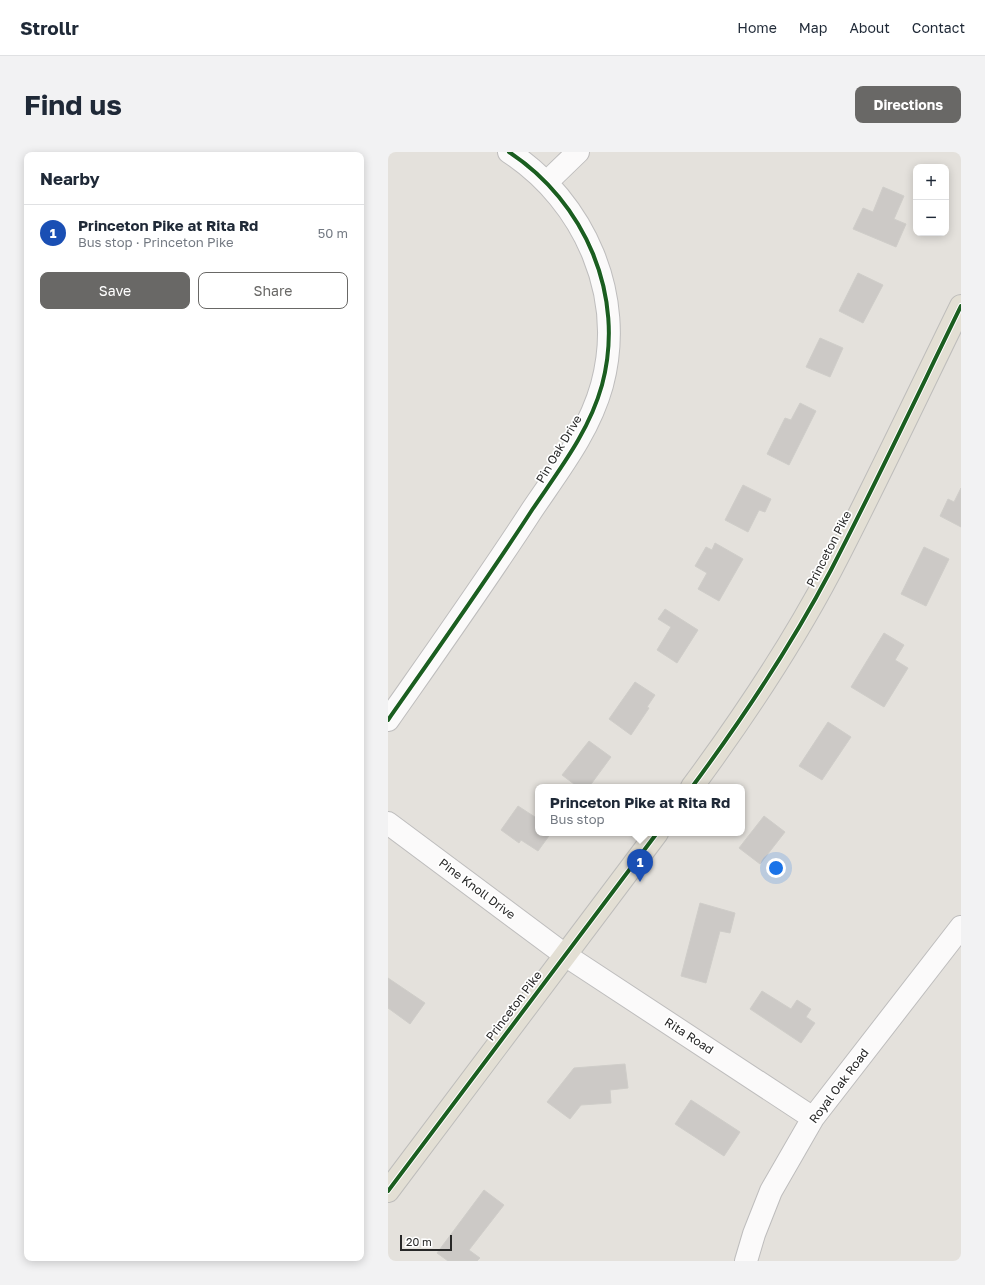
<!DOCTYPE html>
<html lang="en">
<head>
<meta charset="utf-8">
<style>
  body { margin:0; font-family:"Golos Text",sans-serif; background:#f2f2f3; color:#1f2937 }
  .controls { position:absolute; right:12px; top:12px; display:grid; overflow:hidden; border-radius:8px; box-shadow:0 2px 10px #0003 }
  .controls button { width:36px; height:36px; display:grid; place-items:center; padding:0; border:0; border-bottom:1px solid #e0e1e3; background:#fff; color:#1f2937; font:20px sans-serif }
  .scale { position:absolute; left:12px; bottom:10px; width:52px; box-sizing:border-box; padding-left:4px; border:2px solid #272727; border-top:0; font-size:11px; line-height:14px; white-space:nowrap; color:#272727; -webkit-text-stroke:3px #fff; paint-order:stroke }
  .you { position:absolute; left:388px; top:716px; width:14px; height:14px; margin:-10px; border:3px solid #fff; border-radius:50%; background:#1a73e8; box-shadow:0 0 0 6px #1a73e833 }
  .badge { display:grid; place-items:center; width:26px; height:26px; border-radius:50%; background:#696866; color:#fff; font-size:13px; font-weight:700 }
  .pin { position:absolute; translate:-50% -33px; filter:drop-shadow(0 1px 2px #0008) }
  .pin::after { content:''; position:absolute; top:21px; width:14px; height:12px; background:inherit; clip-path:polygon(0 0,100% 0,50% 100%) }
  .popup { position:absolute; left:147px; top:632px; width:210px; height:52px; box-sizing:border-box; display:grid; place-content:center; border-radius:8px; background:#fff; filter:drop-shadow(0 1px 3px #0005); font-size:13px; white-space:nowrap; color:#747a83 }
  .popup b { font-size:15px; color:#1f2937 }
  .popup::after { content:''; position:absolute; left:50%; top:100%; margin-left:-8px; border:8px solid transparent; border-top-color:#fff }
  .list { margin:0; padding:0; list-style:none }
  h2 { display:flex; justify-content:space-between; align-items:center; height:52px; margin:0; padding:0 16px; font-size:17px }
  h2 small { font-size:13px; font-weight:400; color:#747a83 }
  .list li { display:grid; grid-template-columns:26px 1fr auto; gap:12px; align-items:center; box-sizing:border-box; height:56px; padding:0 16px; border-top:1px solid #e0e1e3 }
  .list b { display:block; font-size:15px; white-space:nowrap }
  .list p { margin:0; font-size:13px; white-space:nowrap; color:#747a83 }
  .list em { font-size:13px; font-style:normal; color:#747a83 }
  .actions { display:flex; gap:8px; padding:12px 16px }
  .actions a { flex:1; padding:9px 0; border:1px solid #696866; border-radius:8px; text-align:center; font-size:14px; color:#696866 }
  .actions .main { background:#696866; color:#fff }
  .map { position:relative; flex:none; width:573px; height:1109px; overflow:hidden; border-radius:8px }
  header { display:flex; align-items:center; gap:24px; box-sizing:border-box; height:56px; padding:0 20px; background:#fff; border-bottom:1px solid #e0e1e3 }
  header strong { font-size:19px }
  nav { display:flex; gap:22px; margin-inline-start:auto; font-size:14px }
  .intro { display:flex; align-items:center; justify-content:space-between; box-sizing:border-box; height:96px; padding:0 24px }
  h1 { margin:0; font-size:28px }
  .button { padding:10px 18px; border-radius:8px; background:#696866; color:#fff; font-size:14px; font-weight:700 }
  main { display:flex; gap:24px; padding:0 24px }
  aside { flex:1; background:#fff; border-radius:8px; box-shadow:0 2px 10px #0003 }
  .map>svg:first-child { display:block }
  .building { fill:#ccc9c6; stroke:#cfcdc9 }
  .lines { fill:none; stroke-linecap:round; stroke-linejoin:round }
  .minor-casing { stroke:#bebdbd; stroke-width:24 }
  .major-casing { stroke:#bebdbb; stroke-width:24 }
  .minor { stroke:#fbfafa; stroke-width:22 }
  .major { stroke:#e3dfd4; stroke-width:22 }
  .cycleway-casing { stroke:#fff; stroke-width:6 }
  .cycleway { stroke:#1b5e20; stroke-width:4 }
  .labels { text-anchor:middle; stroke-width:3.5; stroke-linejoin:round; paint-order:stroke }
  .street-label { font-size:12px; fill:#272727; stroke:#fff }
</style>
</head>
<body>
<header>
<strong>Strollr</strong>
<nav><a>Home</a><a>Map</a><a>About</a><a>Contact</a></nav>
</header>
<div class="intro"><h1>Find us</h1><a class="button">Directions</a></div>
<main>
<aside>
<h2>Nearby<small></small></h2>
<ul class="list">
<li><span class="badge" style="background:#1a4fb4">1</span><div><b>Princeton Pike at Rita Rd</b><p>Bus stop · Princeton Pike</p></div><em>50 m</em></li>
</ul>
<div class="actions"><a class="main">Save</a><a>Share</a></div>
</aside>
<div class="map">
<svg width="573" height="1109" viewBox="0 0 573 1109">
  <rect width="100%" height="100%" fill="#e4e1dc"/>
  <path class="building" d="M495,35L516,44L506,67L518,72L508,95L465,77L475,56L485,60Z
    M470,121L495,133L475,171L451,159Z
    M432,186L455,196L442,225L418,215Z
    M412,251L428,259L401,313L379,302L397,266L403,268Z
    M355,333L383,347L377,360L371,358L360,380L337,368Z
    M573,336V375L552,364L560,347L566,350Z
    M327,391L355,407L331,449L310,437L319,421L307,414L318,395L324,398Z
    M536,395L561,407L538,454L513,442Z
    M277,457L310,478L289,511L269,498L283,475L270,467Z
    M496,481L516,493L507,508L520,516L496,555L463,535Z
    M247,530L267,543L259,555L261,556L243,583L221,567Z
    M440,570L463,585L434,628L411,614Z
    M201,589L223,605L201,635H190L174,623Z
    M130,654L150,667V681H163L150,699L133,688L131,691L113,678Z
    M376,664L397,680L372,712L351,696Z
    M312,751L347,761L342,781L332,779L318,831L293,824Z
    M0,826L37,851L22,872L0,856Z
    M374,839L403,857L409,848L423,857L418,865L427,871L413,891L362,857Z
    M237,912L240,936L222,938L223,951L193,953L182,967L159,950L186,916Z
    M303,948L352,980L336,1004L287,972Z
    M96,1038L116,1053L81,1098L92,1106L89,1109H60L49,1101Z"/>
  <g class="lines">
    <g class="minor-casing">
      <path id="minor" d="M159,30L190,0
        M0,568C49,498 98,429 144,358C171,318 201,280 214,233C238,144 197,50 121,0
        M0,671L177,803L425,966
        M358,1109L366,1082L383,1039L425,966L573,775"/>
    </g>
    <g class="major-casing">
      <path id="major" d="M304,635C355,566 403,494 443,418C488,331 530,242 573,154
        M0,1039L269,681"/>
    </g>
    <use href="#minor" class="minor"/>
    <use href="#major" class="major"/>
    <g class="cycleway-casing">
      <path id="cycleway" d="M0,568C49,498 98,429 144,358C171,318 201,280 214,233C238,144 197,50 121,0
        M304,635C355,566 403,494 443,418C488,331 530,242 573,154
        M0,1039L269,681"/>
    </g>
    <use href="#cycleway" class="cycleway"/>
  </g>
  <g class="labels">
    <g class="street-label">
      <text transform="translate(171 297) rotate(-59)" y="4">Pin Oak Drive</text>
      <text transform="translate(441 397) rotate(-63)" y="4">Princeton Pike</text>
      <text transform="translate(89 737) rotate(37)" y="4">Pine Knoll Drive</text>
      <text transform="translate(126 854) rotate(-53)" y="4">Princeton Pike</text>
      <text transform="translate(301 884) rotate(33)" y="4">Rita Road</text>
      <text transform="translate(451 934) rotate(-53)" y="4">Royal Oak Road</text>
    </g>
  </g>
</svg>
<div class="controls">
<button>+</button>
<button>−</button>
</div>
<div class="scale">20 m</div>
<div class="you"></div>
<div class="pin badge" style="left:252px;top:730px;background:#1a4fb4">1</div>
<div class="popup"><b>Princeton Pike at Rita Rd</b>Bus stop</div>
</div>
</main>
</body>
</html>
